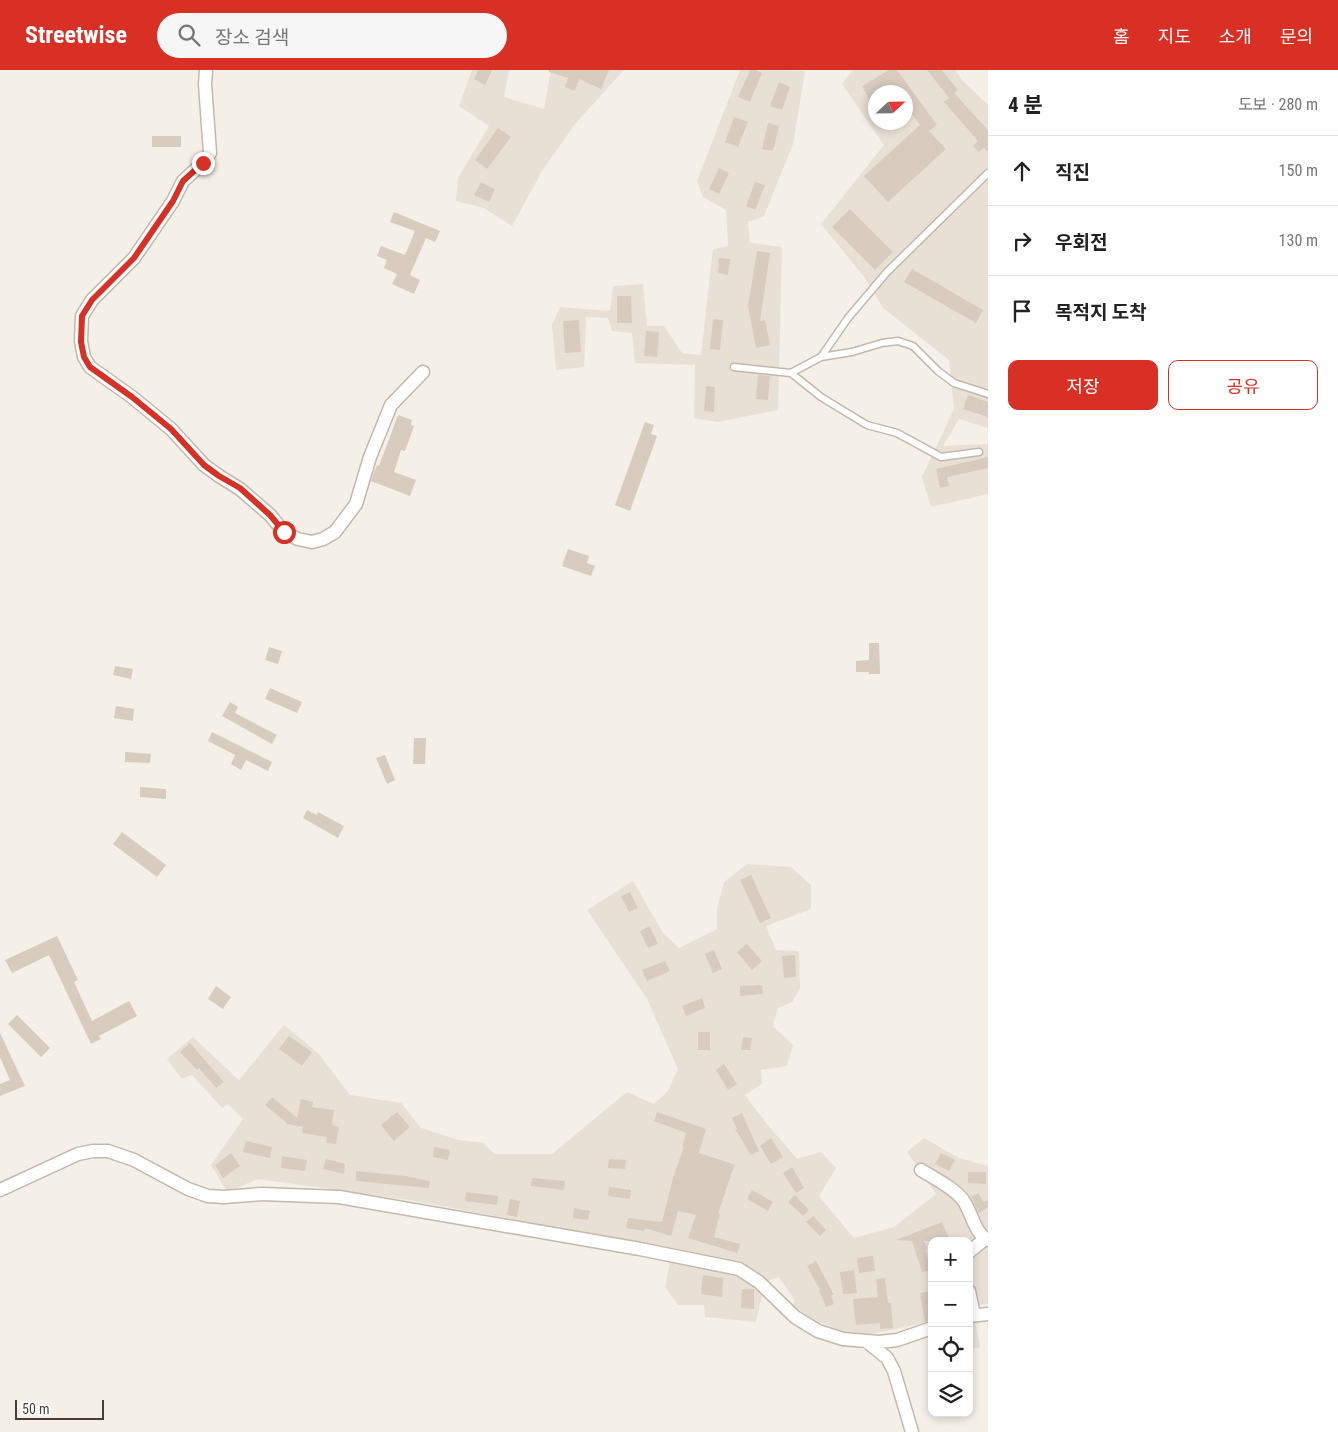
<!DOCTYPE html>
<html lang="ko">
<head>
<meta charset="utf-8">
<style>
  body { margin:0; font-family:"Roboto Condensed","Noto Sans KR",sans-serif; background:#f6f6f6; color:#222 }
  .controls { position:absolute; right:15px; bottom:15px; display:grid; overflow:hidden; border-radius:10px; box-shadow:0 2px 8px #0003 }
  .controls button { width:45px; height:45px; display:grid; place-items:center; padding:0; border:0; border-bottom:1px solid #e0e0e0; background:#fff; color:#222; font:25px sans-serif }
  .compass { position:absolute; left:868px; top:15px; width:45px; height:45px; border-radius:50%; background:#fff; box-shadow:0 2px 8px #0003; rotate:68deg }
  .scale { position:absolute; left:15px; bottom:12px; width:89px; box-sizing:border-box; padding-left:5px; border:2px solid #473f36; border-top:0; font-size:14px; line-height:18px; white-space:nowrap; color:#473f36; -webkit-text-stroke:4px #fff; paint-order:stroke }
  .stop { position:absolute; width:15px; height:15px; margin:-11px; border:4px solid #d93025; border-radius:50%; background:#fff }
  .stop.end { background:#d93025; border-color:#fff; box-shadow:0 1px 5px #0008 }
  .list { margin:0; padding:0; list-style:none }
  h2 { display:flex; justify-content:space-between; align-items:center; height:65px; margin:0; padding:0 20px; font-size:21px }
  h2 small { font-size:16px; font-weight:400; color:#767676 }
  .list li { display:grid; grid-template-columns:32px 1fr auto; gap:15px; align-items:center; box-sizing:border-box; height:70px; padding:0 20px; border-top:1px solid #e0e0e0 }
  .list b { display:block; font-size:19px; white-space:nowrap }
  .list em { font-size:16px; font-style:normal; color:#767676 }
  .actions { display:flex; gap:10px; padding:15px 20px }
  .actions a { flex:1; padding:11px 0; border:1px solid #d93025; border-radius:10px; text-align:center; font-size:18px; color:#d93025 }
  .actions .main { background:#d93025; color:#fff }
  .icon { flex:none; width:28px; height:28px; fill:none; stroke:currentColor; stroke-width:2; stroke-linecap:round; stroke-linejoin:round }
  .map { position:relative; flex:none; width:988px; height:1362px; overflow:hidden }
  header { display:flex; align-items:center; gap:30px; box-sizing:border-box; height:70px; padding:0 25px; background:#d93025; color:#fff }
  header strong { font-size:24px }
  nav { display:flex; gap:28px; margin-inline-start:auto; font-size:18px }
  .search { width:350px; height:45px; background:#f6f6f6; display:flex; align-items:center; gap:12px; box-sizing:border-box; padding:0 18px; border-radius:28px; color:#767676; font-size:19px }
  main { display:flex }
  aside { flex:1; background:#fff }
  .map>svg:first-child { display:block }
  .residential { fill:#e8e0d5; fill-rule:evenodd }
  .building { fill:#d8ccbf }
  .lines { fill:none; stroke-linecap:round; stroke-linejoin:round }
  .service-casing { stroke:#c2b8ac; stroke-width:9 }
  .minor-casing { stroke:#c2b8ac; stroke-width:15 }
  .service { stroke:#fff; stroke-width:6 }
  .minor { stroke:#fff; stroke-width:12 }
  .route { stroke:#d93025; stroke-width:6 }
</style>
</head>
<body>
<header>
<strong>Streetwise</strong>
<div class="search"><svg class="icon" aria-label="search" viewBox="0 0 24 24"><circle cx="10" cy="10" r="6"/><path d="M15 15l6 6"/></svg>장소 검색</div>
<nav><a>홈</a><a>지도</a><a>소개</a><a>문의</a></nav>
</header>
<main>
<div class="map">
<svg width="988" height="1362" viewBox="0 0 988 1362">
  <rect width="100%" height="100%" fill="#f4efe7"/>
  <path class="residential" d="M472,0H509L504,27L544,39L551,0H624L575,54L542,101L512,156L484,138L456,131L458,108L489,56L459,36Z
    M740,0L805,1L793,74L764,146L748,152L750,173L782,177L778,340L718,352L694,348L695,295L635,293L632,263L612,261L608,248L586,247L584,297L556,300L552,255L560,237L610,241L613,216L643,214L647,256H664L682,283L701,285L713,179L728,176L726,140L703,127L697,111Z
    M853,0H955L962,10L988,35V358L959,349L943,376L988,374V424L931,437L922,407L954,339L949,290L883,238L865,208L821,154L884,75L842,14ZM876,22H906V52H876Z
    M747,794L791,797L811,815V839L766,856L776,880L799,881L800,918L792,932L778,938L773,956L793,975L787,996L761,1000L762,1014L745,1025L767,1054L797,1089L821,1082L836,1098L819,1126L854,1168L894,1157L936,1124L907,1082L924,1068L959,1088L988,1096V1234L979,1235L975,1251L980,1277L969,1280V1171H932V1251L872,1264L845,1262L814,1250L792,1235L795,1231L779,1207L765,1212L756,1252L705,1247L704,1235H678L665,1217L673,1179L409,1130L258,1109L227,1122L211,1095L243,1049L228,1034L222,1038L192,1005L182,1009L167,989L193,967L239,1010L284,955L318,983L350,1025L401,1033L421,1058L458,1070L484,1073L494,1084H552L627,1022L654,1034L668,1021L678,999L647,929L587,840L633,811L663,863L679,878L717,859V838L724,812Z"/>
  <path class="building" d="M478,0H492L485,15L474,9Z
    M549,0H609L601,19L579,9L575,21L565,17L568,8L549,2Z
    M750,0H755L762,3L750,32L738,27Z
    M889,0H897L937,55L929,61L946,79L888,132L864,106L920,55L906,36V22H876V43L862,16Z
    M927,0H942L958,20L954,23L988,60V82L984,78L979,82L973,76L978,71L944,32L949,28Z
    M779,12L790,17L782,40L770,36Z
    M734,47L748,52L738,77L725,72Z
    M768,53L779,56L773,81L762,79Z
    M498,58L511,67L487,99L475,90Z
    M152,66H181V77H152Z
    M719,98L729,103L719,124L709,119Z
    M481,112L495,119L489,132L474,125Z
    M755,112L765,115L755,140L746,136Z
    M850,139L893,182L875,200L832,157Z
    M394,142L440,161L435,172L426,168L410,205L420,210L414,224L392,214L397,204L384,198L387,190L377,186L381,176L405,185L415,161L390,152Z
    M757,181L770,183L760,251L765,250L770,275L756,278L748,236Z
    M719,188L730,189L728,205L718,203Z
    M912,199L983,240L976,253L904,212Z
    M617,226H631L632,253H617Z
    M713,249L723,250L720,280L710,279Z
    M579,250L581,282L565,283L563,251Z
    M646,261L659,262L657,287L644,286Z
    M758,305L770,306L768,330L756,329Z
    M706,316L715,317L714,342L704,341Z
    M968,325L988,332V347L963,339Z
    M398,345L412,350L411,355L414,356L405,381L401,380L394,402L416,410L410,426L371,411L377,395L379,396Z
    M645,352L654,355L651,364L657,366L630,441L615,435Z
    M988,387V398L947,407L949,416L940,418L936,399Z
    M568,479L589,486L587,493L595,496L591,506L562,496Z
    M869,573H879L880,604H869V602H856V591L869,590Z
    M269,577L282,581L278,594L265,590Z
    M115,596L133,599L131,609L113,605Z
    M270,618L302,632L297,643L265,629Z
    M230,632L238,637L235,643L277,665L272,674L222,646Z
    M116,636L134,639L133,651L114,648Z
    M212,662L272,692L268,701L246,690L241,700L231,694L235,685L208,671Z
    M414,668H426L425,694H413Z
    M125,682L151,684L150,693L125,692Z
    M385,685L395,710L387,714L376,688Z
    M140,717L166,719V729L140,727Z
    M307,740L317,745L318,742L344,756L338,768L303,748Z
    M122,762L166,795L157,807L113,774Z
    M751,805L771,848L760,853L740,810Z
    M630,822L638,838L629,842L621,826Z
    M650,856L658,874L648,878L640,861Z
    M57,866L78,910L74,912L92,951L129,931L137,946L99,966L101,969L91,974L49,885L12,903L5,890Z
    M747,874L762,891L752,900L737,882Z
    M714,880L722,899L713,903L705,884Z
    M795,885L796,907L784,908L782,886Z
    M665,891L670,901L647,911L642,900Z
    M762,915L763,924L740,926V916Z
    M216,916L231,927L223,939L208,929Z
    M702,928L705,938L686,946L682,936Z
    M17,945L50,978L41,987L8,954Z
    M698,962H710V980H698Z
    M0,963L25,1016L0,1026V1014L10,1010L0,987Z
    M289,966L312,982L302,996L279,979Z
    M743,967L752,968L750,980H741Z
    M190,973L224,1012L216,1018L199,998L197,1000L180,982Z
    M724,994L737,1014L728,1020L716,1000Z
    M272,1027L297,1048L301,1029L313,1032L312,1037L334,1040L332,1055L339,1057L336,1074L326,1073L327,1067L302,1063L303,1057L288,1054L265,1035Z
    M397,1042L410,1057L394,1071L381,1055Z
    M657,1042L706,1059L699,1083L736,1095L734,1096L718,1144H720L714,1167L740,1174L737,1183L688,1168L696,1145L678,1141L671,1166L645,1158L644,1161L626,1158L628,1148L662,1152L673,1108L684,1076L682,1078L686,1063L654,1051Z
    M742,1043L759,1081L751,1085L735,1059H737L732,1048Z
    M771,1068L783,1087L771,1094L760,1076Z
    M246,1071L272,1077L270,1088L243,1082Z
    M434,1077L450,1080L448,1090L433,1087Z
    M231,1083L240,1096L223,1108L215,1095Z
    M941,1083L955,1090L949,1101L935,1094Z
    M282,1086L307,1090L305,1101L281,1098Z
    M326,1089L345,1094L344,1104L323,1099Z
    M609,1089L626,1090L625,1099L608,1098Z
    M792,1097L804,1118L796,1123L783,1103Z
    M356,1101L406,1106L430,1111L429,1118L356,1111Z
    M968,1102H986V1114L968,1113Z
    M532,1108L565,1111L564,1120L531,1116Z
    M609,1117L631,1120L630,1129L608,1126Z
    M752,1120L773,1132L768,1141L747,1129Z
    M466,1122L498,1126L497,1135L465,1131Z
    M978,1123L984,1132L988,1130V1137L979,1143L971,1127Z
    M795,1125L809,1140L803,1146L788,1132Z
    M510,1129L520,1131L517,1147L507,1145Z
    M574,1138L590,1141L588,1150L573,1148Z
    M813,1146L826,1160L820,1166L806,1152Z
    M942,1152L949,1168L943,1171H924L927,1179L925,1180L931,1200L922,1202L912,1171L896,1170Z
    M873,1186L875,1201L859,1203L857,1188Z
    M816,1191L834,1225H831L834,1234L826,1237L819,1220H820L807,1196Z
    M854,1200L857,1223L843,1224L840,1202Z
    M703,1205L723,1208L722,1227L701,1224Z
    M885,1208L888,1233H891L893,1258L880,1259V1253L856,1255L853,1229L878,1227L876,1209Z
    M742,1219H754V1239L741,1238Z
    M932,1221V1250L925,1252L920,1223Z"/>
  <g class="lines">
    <g class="service-casing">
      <path id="service" d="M821,287L852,282L882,273L898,271L913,276L938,301L954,313L988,324
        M734,297L791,303L821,287L848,248L887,202L988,103
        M791,303L821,327L867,355L897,363L941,387L979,382"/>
    </g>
    <g class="minor-casing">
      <path id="minor" d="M206,0L205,14L210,83L203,93L183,111L173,131L134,188L92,230L82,246L81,271L84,287L90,297L132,327L171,359L204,395L219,406L240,419L270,445L284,462L298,469L312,472L323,469L335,462L356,434L370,387L391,335L423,302
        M921,1100C935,1109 953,1117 963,1130C972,1142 974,1163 988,1170
        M0,1120L78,1084L93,1081H108L134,1090L188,1119L208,1126L224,1127L262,1124L339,1127L640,1179L739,1199L759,1212L795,1247L818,1261L843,1269L879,1272L897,1270L932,1258
        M969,1182L985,1169
        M969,1221L974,1245
        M969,1246L988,1244
        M866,1271L887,1288L894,1301L912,1362"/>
    </g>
    <use href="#service" class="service"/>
    <use href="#minor" class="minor"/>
  </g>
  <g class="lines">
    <path class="route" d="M203,93L183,111L173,131L134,188L92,230L82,246L81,272L84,287L90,297L132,327L171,359L204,395L219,406L240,418L270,445L284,462"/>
  </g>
</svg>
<div class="controls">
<button>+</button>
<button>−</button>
<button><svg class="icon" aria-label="locate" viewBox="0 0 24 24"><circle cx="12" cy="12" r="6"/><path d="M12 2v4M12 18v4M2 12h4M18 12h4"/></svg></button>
<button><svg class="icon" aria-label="layers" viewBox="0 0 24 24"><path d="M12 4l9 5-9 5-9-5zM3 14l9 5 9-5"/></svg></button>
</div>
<svg class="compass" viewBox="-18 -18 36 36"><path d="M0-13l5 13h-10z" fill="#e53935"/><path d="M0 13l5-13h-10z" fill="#767676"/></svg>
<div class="scale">50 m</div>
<div class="stop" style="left:284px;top:462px"></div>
<div class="stop end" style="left:203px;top:93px"></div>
</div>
<aside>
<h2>4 분<small>도보 · 280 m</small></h2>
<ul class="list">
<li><svg class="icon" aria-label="ahead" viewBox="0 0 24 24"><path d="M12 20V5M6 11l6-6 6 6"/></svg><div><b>직진</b></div><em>150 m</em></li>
<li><svg class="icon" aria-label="right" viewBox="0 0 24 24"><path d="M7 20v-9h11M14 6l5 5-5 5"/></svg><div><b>우회전</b></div><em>130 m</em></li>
<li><svg class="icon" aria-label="arrive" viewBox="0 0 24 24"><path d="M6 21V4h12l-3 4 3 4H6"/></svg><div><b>목적지 도착</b></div></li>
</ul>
<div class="actions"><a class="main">저장</a><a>공유</a></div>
</aside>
</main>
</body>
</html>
